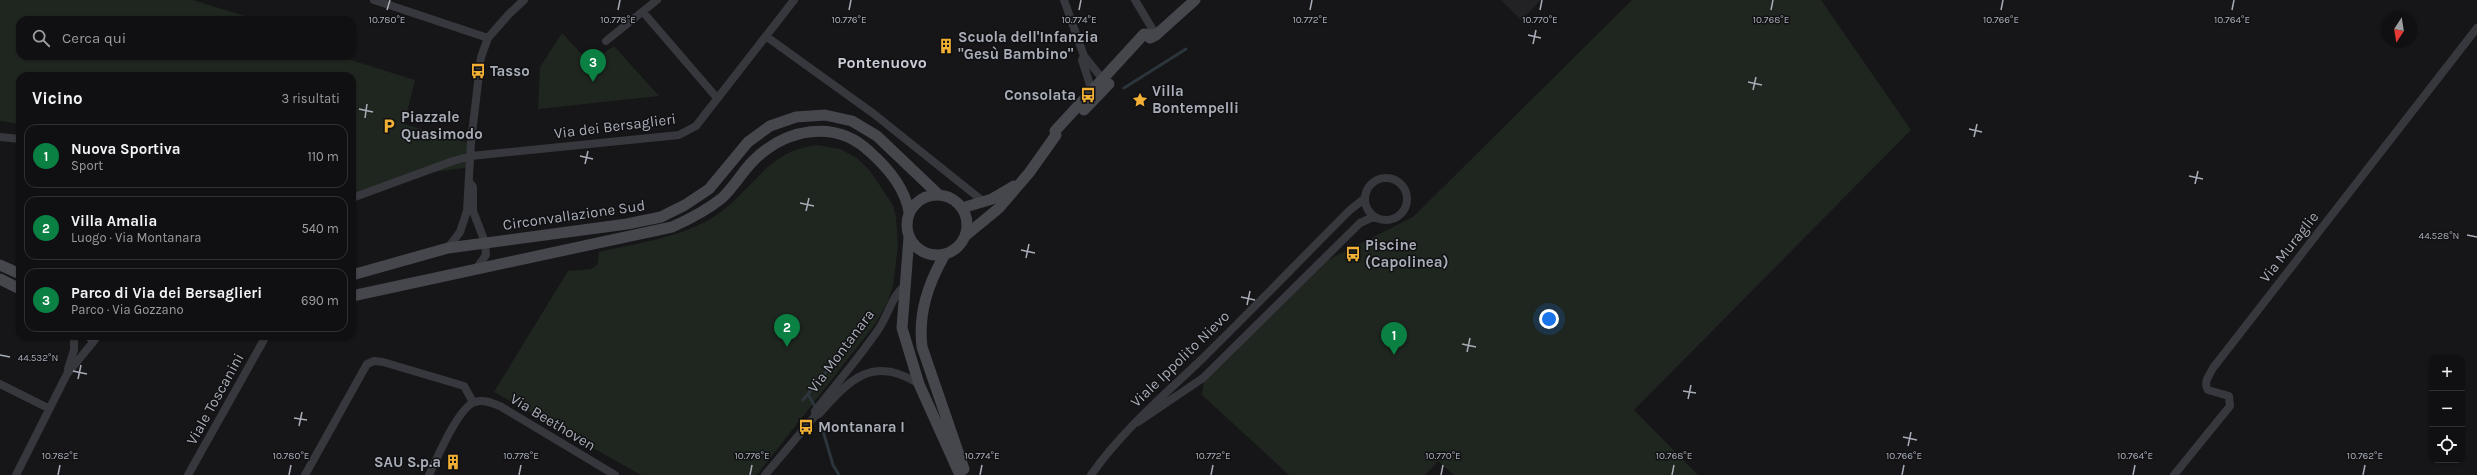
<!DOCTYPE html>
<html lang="it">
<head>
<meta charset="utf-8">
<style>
  body { margin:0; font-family:Karla,sans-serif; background:#1e1e20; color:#f1f3f6 }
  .controls { position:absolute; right:12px; bottom:12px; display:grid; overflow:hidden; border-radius:8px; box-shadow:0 1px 3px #0004 }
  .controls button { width:36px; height:36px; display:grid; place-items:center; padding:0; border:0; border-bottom:1px solid #303032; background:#101012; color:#f1f3f6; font:20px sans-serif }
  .compass { position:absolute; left:2381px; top:12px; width:36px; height:36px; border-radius:50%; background:#101012; box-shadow:0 1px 3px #0004; rotate:192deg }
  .you { position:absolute; left:1549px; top:319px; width:14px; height:14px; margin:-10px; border:3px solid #fff; border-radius:50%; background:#1a73e8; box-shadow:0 0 0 6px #1a73e833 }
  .badge { display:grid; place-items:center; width:26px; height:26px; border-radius:50%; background:#0b8043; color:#fff; font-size:13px; font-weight:700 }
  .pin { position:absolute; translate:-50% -33px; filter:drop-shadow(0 1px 2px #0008) }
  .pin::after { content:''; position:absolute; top:21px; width:14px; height:12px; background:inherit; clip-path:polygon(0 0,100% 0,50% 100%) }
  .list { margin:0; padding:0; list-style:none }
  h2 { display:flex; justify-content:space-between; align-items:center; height:52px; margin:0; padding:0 16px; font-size:17px }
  h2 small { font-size:13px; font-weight:400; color:#9c9d9f }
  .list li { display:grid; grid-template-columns:26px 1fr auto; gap:12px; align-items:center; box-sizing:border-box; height:64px; margin:0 8px 8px; padding:0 8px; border:1px solid #303032; border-radius:12px }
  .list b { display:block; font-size:15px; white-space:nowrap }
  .list p { margin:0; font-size:13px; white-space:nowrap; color:#9c9d9f }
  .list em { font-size:13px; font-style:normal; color:#9c9d9f }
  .icon { flex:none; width:22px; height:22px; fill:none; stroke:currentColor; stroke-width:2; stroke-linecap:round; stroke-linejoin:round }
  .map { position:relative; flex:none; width:2477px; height:475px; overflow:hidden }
  .search { position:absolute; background:#101012; box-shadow:0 1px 3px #0004; left:16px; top:16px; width:340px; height:44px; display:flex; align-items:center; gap:10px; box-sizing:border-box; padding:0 14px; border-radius:12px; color:#9c9d9f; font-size:15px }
  .panel { position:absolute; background:#101012; box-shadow:0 1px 3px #0004; left:16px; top:72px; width:340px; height:268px; border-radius:12px }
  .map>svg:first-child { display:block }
  .built { fill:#222225 }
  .green { fill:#1e261f }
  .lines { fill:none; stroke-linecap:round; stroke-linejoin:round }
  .stream { stroke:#2c353c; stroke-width:3 }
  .street { stroke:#37383d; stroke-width:8 }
  .secondary { stroke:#45474d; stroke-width:11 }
  .ticks { fill:none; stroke:#a8adb8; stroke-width:1.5 }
  .labels { text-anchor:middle; stroke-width:3; stroke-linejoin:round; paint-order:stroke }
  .poi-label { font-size:15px; font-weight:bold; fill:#a8adb8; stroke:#111113; text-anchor:start }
  .street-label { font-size:15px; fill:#a8adb8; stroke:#111113 }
  .neighbourhood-label { font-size:16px; font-weight:bold; fill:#c9ccd4; stroke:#111113 }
  .ticks-label { font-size:10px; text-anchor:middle; fill:#a8adb8; stroke:#111113; stroke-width:3; stroke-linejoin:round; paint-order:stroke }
</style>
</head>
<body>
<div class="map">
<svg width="2477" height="475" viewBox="0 0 2477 475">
  <rect width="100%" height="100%" fill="#161618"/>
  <path class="built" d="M1501,0H1541L1521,20Z"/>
  <path class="green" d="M0,0H193L258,20H20V56H338L415,80L404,124L472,144V167L433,172L352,194V76H20V124L0,121Z
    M1632,0H1821L1911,130L1634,410L1698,475H1454L1438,461L1425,475H1289L1202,395L1205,371L1306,271L1413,217Z
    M562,33L590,63L614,46L659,96L538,109L540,67Z
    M817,145L840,149L857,158L870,171L893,205L896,217L898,246L893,286L888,301L876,323L757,475H641L494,392L568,271L591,269L598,264L599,252C637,243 681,238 715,216C754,190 766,151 817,145Z"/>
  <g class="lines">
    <path class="stream" d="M1124,88L1186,49
      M808,394L814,405
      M803,400L840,355
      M823,431L833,465L839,475"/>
    <path class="street" d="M374,0L488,38
      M1064,0L1084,56L1105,82
      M1135,0L1156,35
      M643,12L717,98
      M767,37L874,114L984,202
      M606,41L657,0
      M1084,56L1082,60L1092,91
      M0,137L20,139
      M1365 199a21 21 0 1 1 42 0a21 21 0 1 1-42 0Z
      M470,183L473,187V211L485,242L486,255L476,269
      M352,198L453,161L471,156L679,135L696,126L794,0
      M448,248L460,232L467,211L471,142L481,57L488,38L509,14L524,0
      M68,369L74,350V336
      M0,384L48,408
      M815,416L819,414C849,380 873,354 919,384
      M1138,422L1203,378L1360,223L1373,217
      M16,475L67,374L98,336
      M188,475L266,336
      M305,475L367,364L374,361L383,362L464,386L473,402
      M429,475C437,459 458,407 475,402C483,399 492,403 500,406L615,475
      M765,475L815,416V411C836,384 859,358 878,330C888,316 892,295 905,286
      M1091,475C1122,431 1163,396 1202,359C1252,310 1300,260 1350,210L1364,199
      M2174,475L2230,406L2229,396L2208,390C2203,382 2209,376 2213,368L2477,28"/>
    <path class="secondary" d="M1150,38L1156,35L1195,0
      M1084,110L1109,84
      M907 225a30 30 0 1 1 60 0a30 30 0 1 1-60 0Z
      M962,208L992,199L1014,186
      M965,236L999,208L1029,173L1056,135L1055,131L1144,34L1156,35
      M909,237L902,328L919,384L960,475
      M945,254C928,284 918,313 922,347L964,469
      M0,265L20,274
      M352,275L448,248L627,224L661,217L685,205L709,189L748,142L770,126L796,117L825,115L852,121L877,136L939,195
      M0,279L20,289
      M352,296L672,227C690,219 706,211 722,198C734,187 742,172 753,161C785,129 835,118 870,152C888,168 905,188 909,212
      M90,336H94"/>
  </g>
  <path class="ticks" d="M387,10L390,0M618,10L620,0M849,10L851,0M1079,10L1081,0M1310,10L1312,0M1540,10L1542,0M1771,10L1773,0M2001,10L2003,0M2232,10L2234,0M1528,35L1541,38M1533,44L1536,30M1748,82L1762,85M1753,90L1756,77M359,109L373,112M365,118L367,104M1969,129L1982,132M1974,137L1977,124M580,156L593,159M585,164L588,151M2189,176L2203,179M2195,184L2198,171M800,203L814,206M806,211L809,198M2467,235L2477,237M1021,250L1035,253M1026,258L1029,244M1241,297L1255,300M1247,305L1250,291M1462,344L1476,347M1467,352L1470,338M0,355L10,357M73,371L87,374M78,379L81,365M1683,391L1696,393M1688,399L1691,385M294,418L307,420M299,426L302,412M1903,437L1917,440M1908,446L1911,432M58,475L60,465M289,475L291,465M519,475L521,465M750,475L752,465M980,475L982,465M1211,475L1213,465M1441,475L1443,465M1672,475L1674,465M1902,475L1904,465M2133,475L2135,465M2363,475L2365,465"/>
  <defs>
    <g id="building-bare" transform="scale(1.2)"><path d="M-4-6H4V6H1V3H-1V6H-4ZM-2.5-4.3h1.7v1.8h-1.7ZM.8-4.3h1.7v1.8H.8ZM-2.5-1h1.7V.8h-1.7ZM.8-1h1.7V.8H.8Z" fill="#f2b134" stroke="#111113" stroke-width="2.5" paint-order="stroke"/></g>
    <g id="bus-bare" transform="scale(1.2)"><path d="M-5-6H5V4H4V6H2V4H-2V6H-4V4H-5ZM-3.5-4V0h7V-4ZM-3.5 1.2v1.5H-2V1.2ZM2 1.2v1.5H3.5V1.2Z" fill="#f2b134" stroke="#111113" stroke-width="2.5" paint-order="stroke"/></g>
    <g id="sight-bare" transform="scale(1.2)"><path d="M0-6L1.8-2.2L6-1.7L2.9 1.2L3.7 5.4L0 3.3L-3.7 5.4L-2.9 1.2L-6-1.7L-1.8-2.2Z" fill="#f2b134" stroke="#111113" stroke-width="2.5" paint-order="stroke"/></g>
    <g id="parking-bare" transform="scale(1.2)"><path d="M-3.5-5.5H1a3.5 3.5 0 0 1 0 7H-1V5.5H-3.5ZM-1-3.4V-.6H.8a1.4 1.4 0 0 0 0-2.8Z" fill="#f2b134" stroke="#111113" stroke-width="2.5" paint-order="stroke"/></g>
  </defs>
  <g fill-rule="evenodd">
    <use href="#building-bare" x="946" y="46"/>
    <use href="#bus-bare" x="478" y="71"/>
    <use href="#bus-bare" x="1088" y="95"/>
    <use href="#sight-bare" x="1140" y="100"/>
    <use href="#parking-bare" x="389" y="126"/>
    <use href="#bus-bare" x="1353" y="254"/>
    <use href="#bus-bare" x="806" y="427"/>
    <use href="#building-bare" x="453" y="462"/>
  </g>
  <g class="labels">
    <g class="poi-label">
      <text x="958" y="42">Scuola dell'Infanzia<tspan x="958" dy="17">"Gesù Bambino"</tspan></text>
      <text x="490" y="76">Tasso</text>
      <text x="1152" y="96">Villa<tspan x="1152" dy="17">Bontempelli</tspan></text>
      <text x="1076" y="100" text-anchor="end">Consolata</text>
      <text x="401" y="122">Piazzale<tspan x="401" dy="17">Quasimodo</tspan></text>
      <text x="1365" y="250">Piscine<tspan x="1365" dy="17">(Capolinea)</tspan></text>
      <text x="818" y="432">Montanara I</text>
      <text x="441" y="467" text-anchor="end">SAU S.p.a</text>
    </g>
    <g class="street-label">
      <text transform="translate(615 126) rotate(-7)" y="5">Via dei Bersaglieri</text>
      <text transform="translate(574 215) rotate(-8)" y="5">Circonvallazione Sud</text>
      <text transform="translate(2289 247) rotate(-52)" y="5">Via Muraglie</text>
      <text transform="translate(841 351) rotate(-53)" y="5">Via Montanara</text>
      <text transform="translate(1180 359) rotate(-44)" y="5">Viale Ippolito Nievo</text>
      <text transform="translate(215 399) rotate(-61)" y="5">Viale Toscanini</text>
      <text transform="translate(553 422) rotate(31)" y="5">Via Beethoven</text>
    </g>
    <g class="neighbourhood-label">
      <text x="882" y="68">Pontenuovo</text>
    </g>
  </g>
  <g class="ticks-label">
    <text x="2232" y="23">10.764°E</text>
    <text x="387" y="23">10.780°E</text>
    <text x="618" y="23">10.778°E</text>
    <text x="849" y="23">10.776°E</text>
    <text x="1079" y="23">10.774°E</text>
    <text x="1310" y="23">10.772°E</text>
    <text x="1540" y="23">10.770°E</text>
    <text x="1771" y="23">10.768°E</text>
    <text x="2001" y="23">10.766°E</text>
    <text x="2439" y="239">44.528°N</text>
    <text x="38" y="361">44.532°N</text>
    <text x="60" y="459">10.782°E</text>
    <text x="291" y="459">10.780°E</text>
    <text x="521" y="459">10.778°E</text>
    <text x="752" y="459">10.776°E</text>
    <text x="982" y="459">10.774°E</text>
    <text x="1213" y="459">10.772°E</text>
    <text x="1443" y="459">10.770°E</text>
    <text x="1674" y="459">10.768°E</text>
    <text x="1904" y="459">10.766°E</text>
    <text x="2135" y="459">10.764°E</text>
    <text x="2365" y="459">10.762°E</text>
  </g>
</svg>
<div class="controls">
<button>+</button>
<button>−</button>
<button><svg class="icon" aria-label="locate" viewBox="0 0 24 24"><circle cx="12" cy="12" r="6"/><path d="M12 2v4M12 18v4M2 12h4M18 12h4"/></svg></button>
</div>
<svg class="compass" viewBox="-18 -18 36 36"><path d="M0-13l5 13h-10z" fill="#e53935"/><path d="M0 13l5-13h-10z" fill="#9c9d9f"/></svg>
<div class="you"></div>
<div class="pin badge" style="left:1394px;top:355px">1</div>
<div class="pin badge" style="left:787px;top:347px">2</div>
<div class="pin badge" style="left:593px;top:82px">3</div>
<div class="search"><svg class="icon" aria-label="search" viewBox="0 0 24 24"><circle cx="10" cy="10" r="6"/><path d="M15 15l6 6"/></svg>Cerca qui</div>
<section class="panel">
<h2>Vicino<small>3 risultati</small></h2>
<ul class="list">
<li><span class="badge">1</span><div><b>Nuova Sportiva</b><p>Sport</p></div><em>110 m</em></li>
<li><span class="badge">2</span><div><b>Villa Amalia</b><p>Luogo · Via Montanara</p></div><em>540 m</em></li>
<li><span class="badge">3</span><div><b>Parco di Via dei Bersaglieri</b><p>Parco · Via Gozzano</p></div><em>690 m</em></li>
</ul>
</section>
</div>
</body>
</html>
